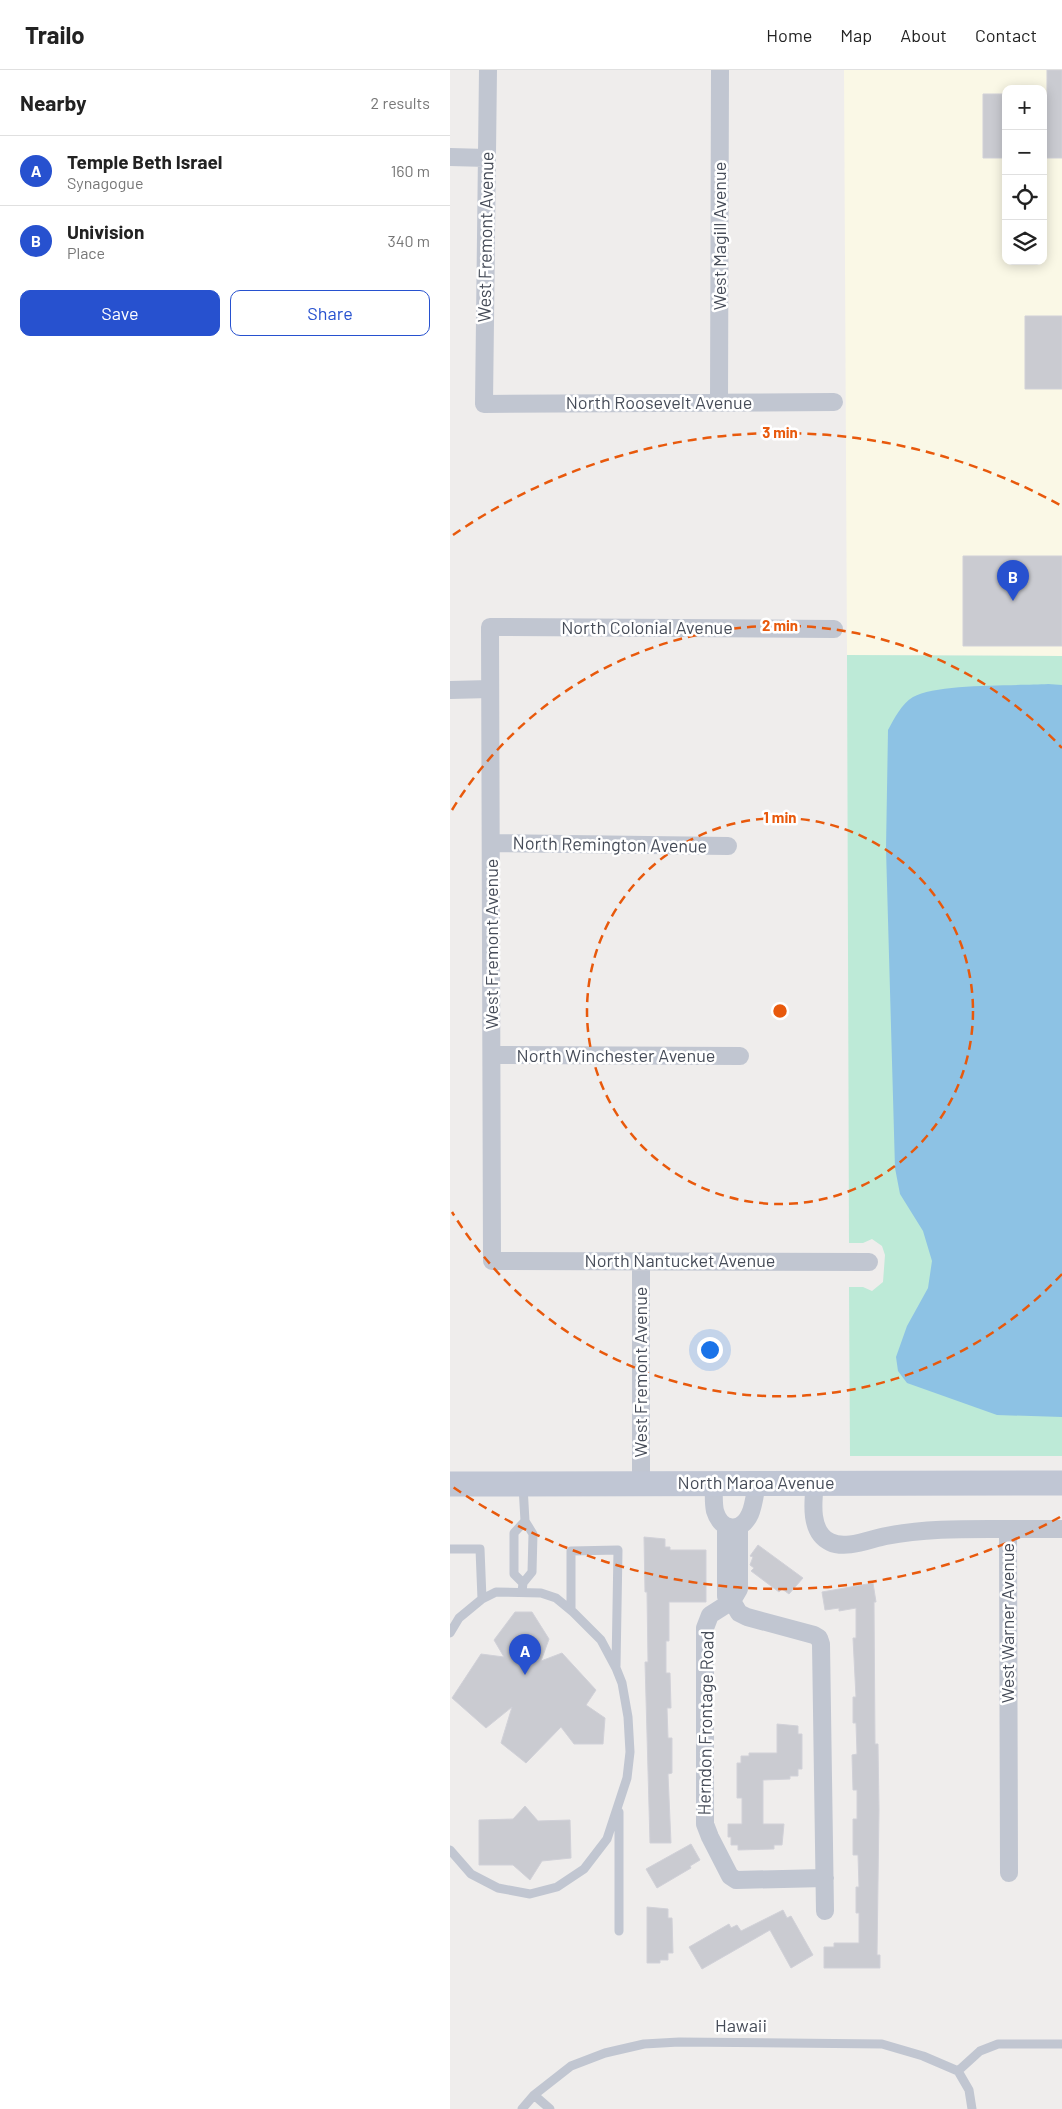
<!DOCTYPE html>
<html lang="en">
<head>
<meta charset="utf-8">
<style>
  body { margin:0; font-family:Barlow,sans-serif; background:#f6f6f6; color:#222 }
  .controls { position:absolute; right:15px; top:15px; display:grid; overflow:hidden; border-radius:10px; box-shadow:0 2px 12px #0003 }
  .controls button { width:45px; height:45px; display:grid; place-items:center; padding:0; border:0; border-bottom:1px solid #e0e0e0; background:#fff; color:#222; font:25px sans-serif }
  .you { position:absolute; left:259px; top:1279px; width:18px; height:18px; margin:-12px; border:4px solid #fff; border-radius:50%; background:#1a73e8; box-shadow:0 0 0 8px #1a73e833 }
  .badge { display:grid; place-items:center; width:32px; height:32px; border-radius:50%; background:#2751cf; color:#fff; font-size:16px; font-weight:700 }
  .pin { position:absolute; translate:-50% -41px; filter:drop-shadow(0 1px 2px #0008) }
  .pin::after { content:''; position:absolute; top:26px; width:18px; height:15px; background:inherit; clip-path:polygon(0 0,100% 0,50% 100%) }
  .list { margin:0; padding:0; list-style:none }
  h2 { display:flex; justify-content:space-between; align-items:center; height:65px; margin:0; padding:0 20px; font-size:21px }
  h2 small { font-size:16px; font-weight:400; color:#767676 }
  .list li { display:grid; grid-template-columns:32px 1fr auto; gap:15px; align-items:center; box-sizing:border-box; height:70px; padding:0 20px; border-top:1px solid #e0e0e0 }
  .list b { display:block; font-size:19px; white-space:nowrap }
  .list p { margin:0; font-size:16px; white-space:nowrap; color:#767676 }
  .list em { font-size:16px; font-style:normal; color:#767676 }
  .actions { display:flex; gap:10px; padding:15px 20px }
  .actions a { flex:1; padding:11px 0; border:1px solid #2751cf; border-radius:10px; text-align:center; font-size:18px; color:#2751cf }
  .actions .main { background:#2751cf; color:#fff }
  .icon { flex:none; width:28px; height:28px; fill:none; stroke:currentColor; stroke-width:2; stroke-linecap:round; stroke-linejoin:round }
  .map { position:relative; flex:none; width:612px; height:2039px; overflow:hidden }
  header { display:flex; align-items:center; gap:30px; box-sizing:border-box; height:70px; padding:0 25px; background:#fff; border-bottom:1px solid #e0e0e0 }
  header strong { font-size:24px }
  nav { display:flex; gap:28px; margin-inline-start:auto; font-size:18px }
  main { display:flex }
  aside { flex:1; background:#fff }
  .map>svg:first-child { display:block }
  .commercial { fill:#faf8e6; fill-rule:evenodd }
  .green { fill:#bdead7 }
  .water { fill:#8dc2e4 }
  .building { fill:#cacbd1; stroke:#d1d1d8 }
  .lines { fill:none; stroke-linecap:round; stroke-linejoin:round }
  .service { stroke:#c1c6d1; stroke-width:9 }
  .minor { stroke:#c1c6d1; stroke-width:18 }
  .secondary { stroke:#c0c6d4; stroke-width:25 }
  .ring { fill:none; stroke:#e8590c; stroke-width:2.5; stroke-dasharray:9 6 }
  .labels { text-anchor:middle; stroke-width:5; stroke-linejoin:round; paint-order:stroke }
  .street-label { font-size:18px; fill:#464c58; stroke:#fff }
  .centre { fill:#e8590c; stroke:#fff; stroke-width:2.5 }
  .ring-label { font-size:15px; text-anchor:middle; font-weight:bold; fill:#e8590c; stroke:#fff; stroke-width:5; stroke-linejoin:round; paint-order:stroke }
</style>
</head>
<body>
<header>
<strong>Trailo</strong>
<nav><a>Home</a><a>Map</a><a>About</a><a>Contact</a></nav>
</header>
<main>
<aside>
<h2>Nearby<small>2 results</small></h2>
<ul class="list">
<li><span class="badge">A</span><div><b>Temple Beth Israel</b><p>Synagogue</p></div><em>160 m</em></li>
<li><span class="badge">B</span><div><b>Univision</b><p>Place</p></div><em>340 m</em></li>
</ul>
<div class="actions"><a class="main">Save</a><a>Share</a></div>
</aside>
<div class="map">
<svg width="612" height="2039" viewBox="0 0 612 2039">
  <rect width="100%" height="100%" fill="#efedec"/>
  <path class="commercial" d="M394,0H612V586L397,585ZM556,19H593V191H556Z"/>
  <path class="green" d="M397,585L612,586V1386H400L399,1217H413L422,1221L433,1212L435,1185L432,1176L422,1169L413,1173H399Z"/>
  <path class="water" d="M598,614L612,615V1347L547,1345L457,1313L448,1301L446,1287L457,1256L478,1218L482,1191L473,1161L450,1124L445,1098L436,779L438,660C444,649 452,633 463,627C488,613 567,616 598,614Z"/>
  <path class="building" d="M597,0H612V88H593V24H597Z
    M533,24H556V88H533Z
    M575,246H612V319H575Z
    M513,486H612V576H513Z
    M194,1467L215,1469V1477H220V1480H256V1532H219V1571H216V1603H220L221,1638H217L218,1668H222V1703L218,1704L221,1773H200L195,1592H198L197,1522H195Z
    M308,1475L353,1508L339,1524L332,1519L329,1522L301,1501L304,1498L300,1495L303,1487L300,1486Z
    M423,1513L426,1532H424L425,1674H428L429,1739L427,1885H430V1898H374V1877H384V1873H409V1843H406V1817H409L408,1785H403V1749H407V1720H403L402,1685L407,1684L406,1653H403V1627H406L403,1568H406V1538L389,1541V1538L375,1540L372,1522Z
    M65,1542H82L99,1569L91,1591L112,1583L146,1620L136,1635L155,1648L153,1674H124L111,1657L76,1693L51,1673L62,1637L36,1658L2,1628L31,1584L54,1587L44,1570Z
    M327,1654L348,1656V1664H352V1699H348V1706H340V1709L313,1710V1754H334L332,1775H324V1779L288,1780V1775H281V1767H278V1754H292V1728H287V1693H291V1686H299V1683H327Z
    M75,1736L88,1751L120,1750L121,1788L92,1791L80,1810L63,1795H29V1750L63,1749Z
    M241,1774L250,1790L240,1796L241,1798L207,1818L196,1799Z
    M197,1837L218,1839V1848H222L223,1883H218V1890H210V1893H197Z
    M333,1840L337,1848L341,1846L363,1885L341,1898L320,1860L252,1899L239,1877L279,1854L281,1858L287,1855L291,1861Z"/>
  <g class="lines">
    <path class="service" d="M0,1479H30L32,1529
      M73,1513L64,1504V1463L75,1451
      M72,1522L73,1513L82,1502L83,1464L75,1451L73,1416
      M121,1540V1481L168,1480L166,1596
      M0,1563L9,1548L32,1529L46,1522L91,1523L106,1528L123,1542L151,1570L166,1598L172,1613L178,1647L180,1682L177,1708L157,1769L134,1799L107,1817L80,1824L48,1818L21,1804L0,1780
      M169,1861V1742
      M508,2001L530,1981L548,1974H612
      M508,2001L519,2020L522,2039
      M84,2025L100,2039
      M72,2039L84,2025L121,1996L155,1983L194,1974L229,1972L432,1974L473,1986L508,2001"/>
    <path class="minor" d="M38,0L34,334L384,332
      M0,87L37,88
      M269,332L270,0
      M384,559L40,557L42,1191L419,1192
      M0,620L40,619
      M41,773L278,776
      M42,985L290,986
      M191,1191V1414
      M264,1413C264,1423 263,1432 265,1441C271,1461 291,1464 300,1444C304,1435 305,1423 307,1413
      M365,1413C363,1431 359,1462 380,1472C396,1480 420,1469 436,1466C476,1458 518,1459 558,1459L559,1803
      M276,1457V1526L282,1531L289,1519V1458
      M558,1459H612
      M375,1808L286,1810L280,1806L260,1767L255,1754V1558L260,1545L282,1531L289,1543L297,1547L364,1565L369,1568L371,1574L375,1841"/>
    <path class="secondary" d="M0,1414L612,1413"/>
  </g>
  <g class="ring">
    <circle cx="330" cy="941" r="193"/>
    <path d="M612 1204A385 385 0 0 1 2 1142M2 740A385 385 0 0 1 612 678"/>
    <path d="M610 1447A578 578 0 0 1 3 1417M3 465A578 578 0 0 1 610 435"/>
  </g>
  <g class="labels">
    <g class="street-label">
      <text transform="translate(270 166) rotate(-90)" y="6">West Magill Avenue</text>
      <text transform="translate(36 167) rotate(-89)" y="6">West Fremont Avenue</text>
      <text x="209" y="339">North Roosevelt Avenue</text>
      <text x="197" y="564">North Colonial Avenue</text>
      <text transform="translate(160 775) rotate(1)" y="6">North Remington Avenue</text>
      <text transform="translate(42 874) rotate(-90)" y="6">West Fremont Avenue</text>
      <text x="166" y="992">North Winchester Avenue</text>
      <text x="230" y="1197">North Nantucket Avenue</text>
      <text transform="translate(191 1302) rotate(-90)" y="6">West Fremont Avenue</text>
      <text x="306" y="1419">North Maroa Avenue</text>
      <text transform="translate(558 1553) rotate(-90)" y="6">West Warner Avenue</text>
      <text transform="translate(256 1653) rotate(-89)" y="6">Herndon Frontage Road</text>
      <text x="291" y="1962">Hawaii</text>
    </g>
  </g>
  <circle cx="330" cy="941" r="8" class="centre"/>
  <g class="ring-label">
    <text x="330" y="368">3 min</text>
    <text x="330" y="561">2 min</text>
    <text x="330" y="753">1 min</text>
  </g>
</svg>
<div class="controls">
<button>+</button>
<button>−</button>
<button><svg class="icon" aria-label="locate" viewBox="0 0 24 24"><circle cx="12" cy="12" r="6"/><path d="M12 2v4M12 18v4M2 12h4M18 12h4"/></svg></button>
<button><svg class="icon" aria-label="layers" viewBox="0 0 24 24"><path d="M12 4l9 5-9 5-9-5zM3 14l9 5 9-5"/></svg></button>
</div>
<div class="you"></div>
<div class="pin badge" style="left:75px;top:1605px">A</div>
<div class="pin badge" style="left:563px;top:531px">B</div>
</div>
</main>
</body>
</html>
